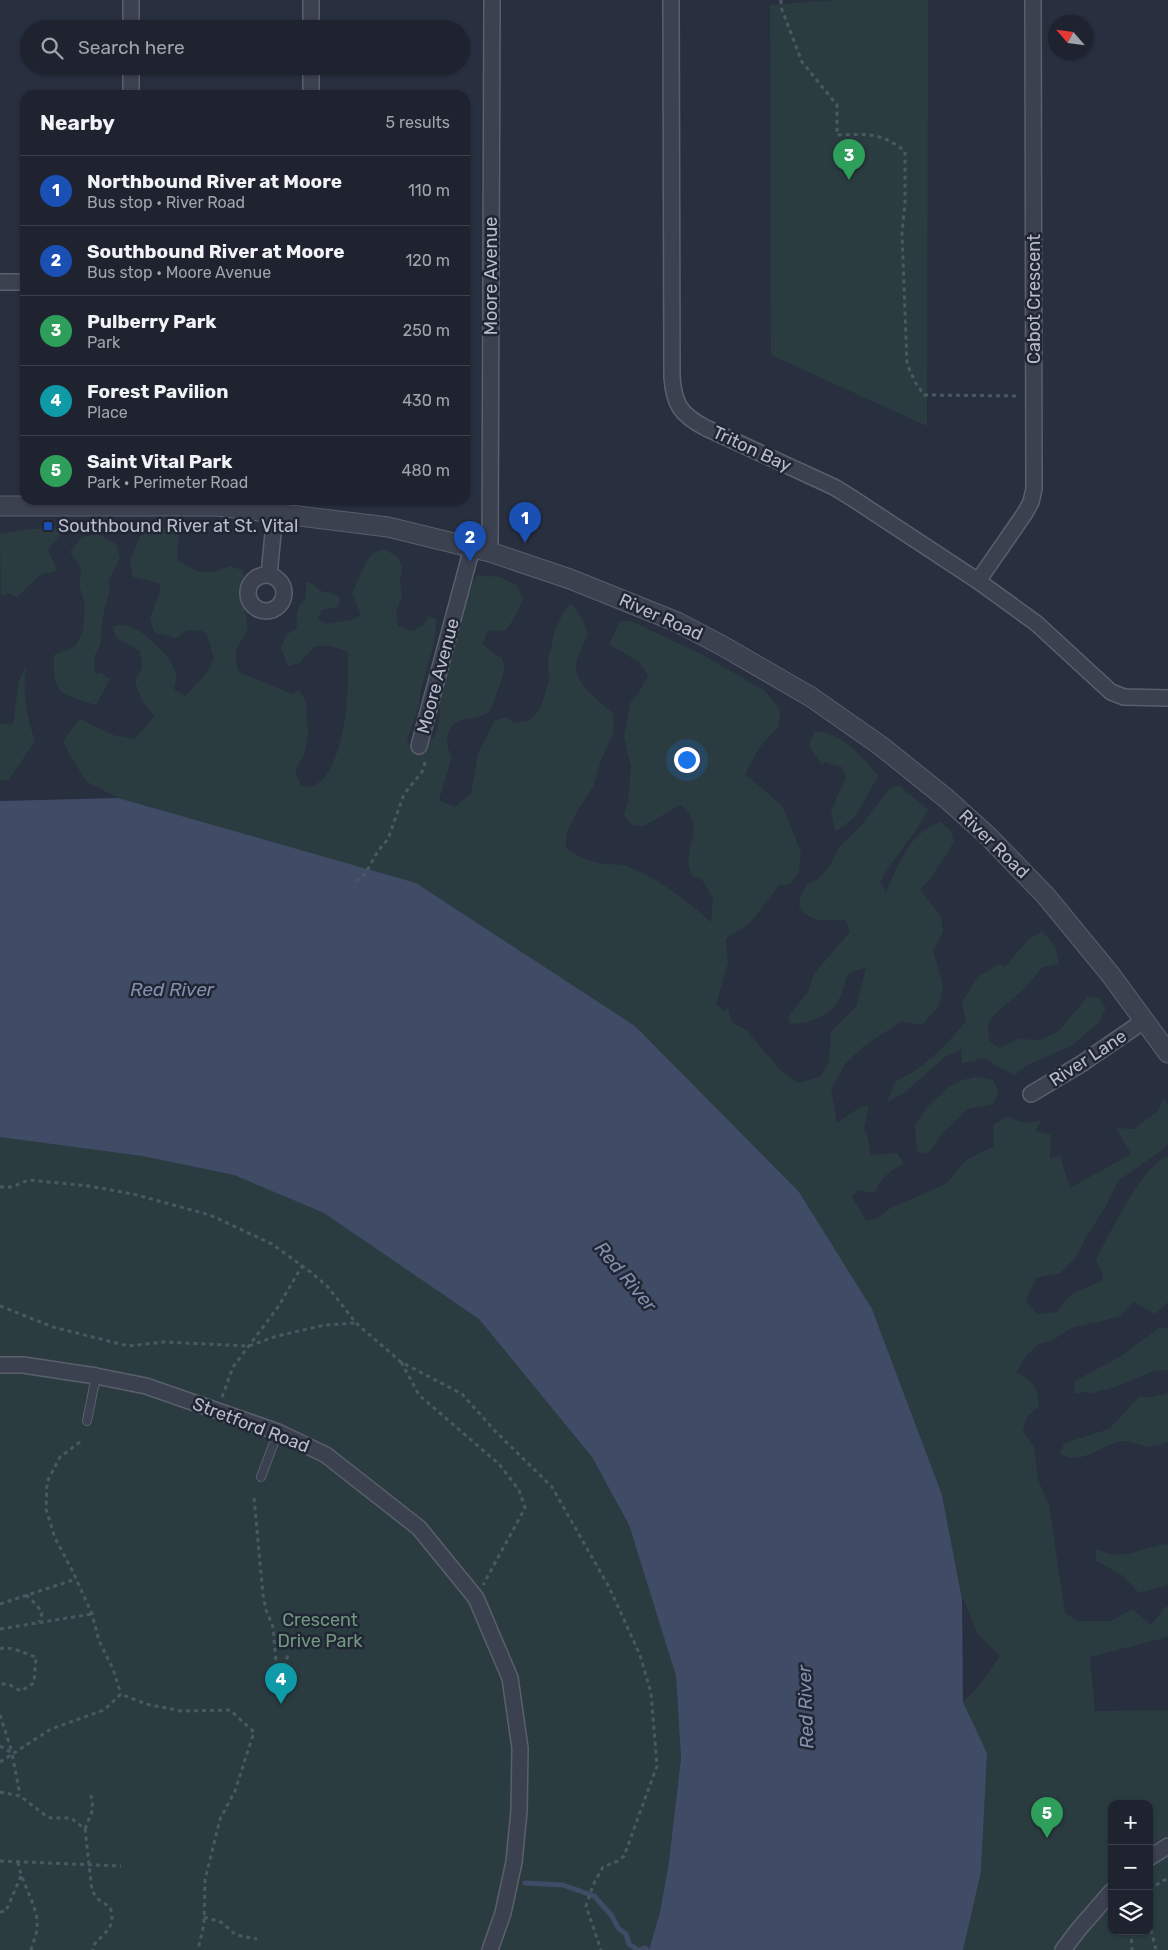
<!DOCTYPE html>
<html lang="en">
<head>
<meta charset="utf-8">
<style>
  body { margin:0; font-family:Rubik,sans-serif; background:#2b2f3b; color:#f1f3f6 }
  .controls { position:absolute; right:15px; bottom:15px; display:grid; overflow:hidden; border-radius:10px; box-shadow:0 1px 4px #0004 }
  .controls button { width:45px; height:45px; display:grid; place-items:center; padding:0; border:0; border-bottom:1px solid #3c404b; background:#1e232f; color:#f1f3f6; font:25px sans-serif }
  .compass { position:absolute; left:1048px; top:15px; width:45px; height:45px; border-radius:50%; background:#1e232f; box-shadow:0 1px 4px #0004; rotate:298deg }
  .you { position:absolute; left:686px; top:759px; width:18px; height:18px; margin:-12px; border:4px solid #fff; border-radius:50%; background:#1a73e8; box-shadow:0 0 0 8px #1a73e833 }
  .badge { display:grid; place-items:center; width:32px; height:32px; border-radius:50%; background:#0b8043; color:#fff; font-size:16px; font-weight:700 }
  .pin { position:absolute; translate:-50% -41px; filter:drop-shadow(0 1px 2px #0008) }
  .pin::after { content:''; position:absolute; top:26px; width:18px; height:15px; background:inherit; clip-path:polygon(0 0,100% 0,50% 100%) }
  .list { margin:0; padding:0; list-style:none }
  h2 { display:flex; justify-content:space-between; align-items:center; height:65px; margin:0; padding:0 20px; font-size:21px }
  h2 small { font-size:16px; font-weight:400; color:#a1a4aa }
  .list li { display:grid; grid-template-columns:32px 1fr auto; gap:15px; align-items:center; box-sizing:border-box; height:70px; padding:0 20px; border-top:1px solid #3c404b }
  .list b { display:block; font-size:19px; white-space:nowrap }
  .list p { margin:0; font-size:16px; white-space:nowrap; color:#a1a4aa }
  .list em { font-size:16px; font-style:normal; color:#a1a4aa }
  .icon { flex:none; width:28px; height:28px; fill:none; stroke:currentColor; stroke-width:2; stroke-linecap:round; stroke-linejoin:round }
  .map { position:relative; flex:none; width:1168px; height:1950px; overflow:hidden }
  .search { position:absolute; background:#1e232f; box-shadow:0 1px 4px #0004; left:20px; top:20px; width:450px; height:55px; display:flex; align-items:center; gap:12px; box-sizing:border-box; padding:0 18px; border-radius:28px; color:#a1a4aa; font-size:19px }
  .panel { position:absolute; background:#1e232f; box-shadow:0 1px 4px #0004; left:20px; top:90px; width:450px; height:415px; border-radius:15px }
  .map>svg:first-child { display:block }
  .green { fill:#2b3c41; fill-rule:evenodd }
  .water { fill:#404b66 }
  .lines { fill:none; stroke-linecap:round; stroke-linejoin:round }
  .stream { stroke:#404b66; stroke-width:5 }
  .service-casing { stroke:#5a5f6c; stroke-width:10 }
  .minor-casing { stroke:#5a5f6c; stroke-width:18 }
  .tertiary-casing { stroke:#5a5f6c; stroke-width:21 }
  .path { stroke:#4a595f; stroke-width:3; stroke-dasharray:4 4; stroke-linecap:butt }
  .service { stroke:#3c414f; stroke-width:8 }
  .minor { stroke:#3c414f; stroke-width:15 }
  .tertiary { stroke:#3c414f; stroke-width:19 }
  .transit-dot { fill:#1a4fb4; stroke:#212634; stroke-width:2 }
  .labels { text-anchor:middle; stroke-width:5; stroke-linejoin:round; paint-order:stroke }
  .street-label { font-size:18px; fill:#b9bdc9; stroke:#212634 }
  .poi-label { font-size:18px; fill:#b9bdc9; stroke:#212634; text-anchor:start }
  .park-label { font-size:18px; fill:#729880; stroke:#212634 }
  .water-label { font-size:19px; font-style:italic; fill:#848fae; stroke:#212634 }
</style>
</head>
<body>
<div class="map">
<svg width="1168" height="1950" viewBox="0 0 1168 1950">
  <rect width="100%" height="100%" fill="#282f3f"/>
  <path class="green" d="M835,0H928L927,426L771,355L770,5Z
    M145,525L165,528L179,534L177,559C199,574 204,577 230,566L242,570L246,588L245,610L248,629C237,646 232,653 239,672L292,694L299,690L306,702L308,736L304,755L295,770L301,786L313,787C318,783 324,779 327,774C347,744 349,686 348,652L331,646H315L300,663L288,666L281,648L286,635L297,628C296,615 296,607 306,598V582C315,583 317,590 324,592C330,593 334,594 340,597L338,607L322,610L318,619L326,624L352,620L361,615L352,593L365,564L373,553L384,549L398,557L402,566L400,582L402,595L396,613L398,626L411,631L422,626L429,617L437,619L433,647L420,694L419,705L407,740L411,750L419,751L436,735L439,721L442,686L464,598L477,575L499,577L517,585L523,600L513,620L505,631L488,630L483,644L495,655L502,658L505,669L493,704L488,713C483,715 478,717 473,718C469,719 464,718 461,720C445,726 444,744 452,757L439,800L454,807L471,794L478,754L494,721L505,717L516,723L529,721L540,709L549,681L548,660L555,631L562,615L570,603C580,612 584,622 588,634C585,642 579,651 577,660C571,683 598,700 613,713V734L601,760L593,787L577,811L566,835V848C578,857 593,863 608,864C613,865 619,864 624,865C657,877 685,899 711,922L713,898L701,878L693,877C677,851 711,827 680,805L644,826L632,825L624,815L628,802L631,768L624,737L631,701L638,694L648,675L639,662L609,644L620,621H631L701,654L765,691L780,710L779,726L759,748L745,774L780,804L784,810L801,852L799,873L790,884L779,885L750,923L726,939L728,963L716,1004L724,1011L728,1007L731,1021L747,1031L781,1071L799,1083L821,1076L829,1061L831,1032L856,1007L866,967L848,974C844,984 841,1000 834,1007C824,1019 805,1023 790,1024L788,1017L808,992L813,975L850,932L846,920C827,920 811,924 799,907L801,895L808,884L818,879L830,866L839,847L859,828L890,788L900,786L928,810C915,836 894,856 880,882L886,892C899,864 908,834 940,822L951,831L954,842L930,879L920,890L941,916L943,932L933,950L943,986L939,1006L922,1025L902,1021L864,1046L845,1064L831,1090L837,1123L860,1107L869,1106L864,1128L868,1138L871,1155L897,1153L904,1164C887,1172 883,1177 874,1193L858,1190L852,1197L866,1220L876,1219L889,1209L947,1183L966,1160L994,1146L993,1125L1008,1116C1023,1124 1025,1124 1041,1120L1036,1131L1051,1135L1050,1158L1060,1156L1070,1188L1131,1154L1116,1128L1134,1129L1157,1112L1164,1098L1168,1105V1144L1165,1148L1118,1181L1106,1206L1088,1234L1076,1257L1060,1273L1036,1278L1026,1301L1037,1314L1057,1312C1071,1289 1082,1291 1103,1280L1102,1273L1096,1261C1106,1239 1145,1161 1168,1156V1302L1155,1314L1134,1302L1119,1317L1071,1328L1053,1340L1038,1344L1027,1355L1016,1372C1034,1381 1038,1387 1039,1406L1027,1417L1023,1431L1033,1445L1039,1482L1049,1505L1065,1613L1078,1621H1111L1132,1609L1151,1625L1165,1607H1168V1637L1090,1657L1095,1711L1168,1710V1950H963L981,1872L987,1753L963,1702L979,1686L1000,1656L977,1633L961,1594L942,1495L872,1309L635,1026L419,885L118,798L87,782L72,759L63,741L80,719L113,735L135,739L154,716L142,701L135,682L142,667L140,651L118,639L112,627C116,626 121,624 124,625C141,627 173,657 176,674C177,678 175,684 174,689L185,696L206,674L214,659L208,637L203,631L187,630L176,638L154,632L150,618L161,588L158,583L133,577L130,560ZM1112,1804H1149V1931H1112Z
    M32,529H59L60,536L48,549L57,571L40,575L17,597L8,593L1,596L0,534Z
    M98,534L116,544L120,558L108,581L110,589L103,616L100,645L94,657L95,674L100,673L110,679L96,705C61,694 52,695 54,655L76,646L83,631L85,604L79,585L81,568L70,552L82,537Z
    M27,665C21,690 27,717 35,741L8,781L0,780V723L13,725L19,681Z
    M814,732C842,731 862,757 878,776L855,817L835,832L831,811L846,777L842,767L824,762L822,765L809,746Z
    M1042,931L1055,946L1059,964L1042,968L1024,989L995,1014L988,1024L989,1041L1000,1048L1018,1039L1041,1040L1059,1031L1088,996L1099,998L1106,1008L1098,1023L1071,1046L1029,1064L1015,1075L1000,1068L986,1058L962,1063L961,1049L945,1057L904,1093L887,1102L896,1081C926,1067 945,1046 966,1021L962,1002L978,977L999,964L1005,967L1028,940Z
    M976,1077L993,1080L999,1093L993,1104L968,1109L941,1135L928,1153L917,1152L915,1126L926,1108L949,1087L962,1080Z
    M0,1136L142,1156L234,1175L325,1213L479,1319L592,1457L629,1525L676,1676L681,1758L669,1861L660,1912L649,1950H0Z
    M1159,1328H1168V1370L1154,1371L1116,1387L1092,1393L1083,1392L1075,1394V1381L1121,1356Z
    M1168,1393V1442C1161,1444 1152,1448 1145,1446C1139,1445 1132,1441 1126,1441C1103,1441 1082,1469 1059,1453L1065,1443L1109,1429L1139,1397H1152Z
    M1168,1544V1585L1139,1593L1123,1576L1095,1560L1097,1549C1125,1563 1143,1546 1168,1544Z"/>
  <path class="water" d="M118,798L416,883L635,1026L799,1192L872,1309L942,1495L962,1599L963,1702L987,1753L981,1872L963,1950H649L660,1912L669,1861L681,1758L676,1676L629,1525L592,1457L479,1319L324,1213L234,1175L142,1156L0,1137V801Z"/>
  <g class="lines">
    <path class="stream" d="M525,1883L563,1885L594,1896L612,1916L618,1928L626,1934L629,1944L638,1950
      M640,1950L645,1948L647,1950"/>
    <g class="service-casing">
      <path id="service" d="M87,1421L96,1376
        M261,1477L278,1432"/>
    </g>
    <g class="minor-casing">
      <path id="minor" d="M131,0V29
        M311,0V29
        M671,0L672,377C674,405 681,415 706,428L834,487L852,498L978,581L1036,623L1111,692L1124,697L1168,698
        M131,66V95
        M311,66V95
        M0,282H25
        M490,552L492,0
        M248 593a18 18 0 1 1 36 0a18 18 0 1 1-36 0Z
        M269,575L275,513
        M978,581L1025,513L1031,502L1034,489L1033,0
        M419,746L472,548
        M1031,1094L1081,1064L1145,1020
        M0,1365H23L96,1376L146,1386L278,1432L326,1455L419,1528L476,1598L510,1678L520,1748L519,1811L514,1862L503,1913L490,1950
        M1149,1858L1168,1846
        M1063,1950L1078,1930L1112,1891"/>
    </g>
    <g class="tertiary-casing">
      <path id="tertiary" d="M0,506H217L388,527L490,552L570,579L677,622L723,646L811,697L881,746L947,799L988,836L1046,896L1110,974L1168,1053"/>
    </g>
    <path class="path" d="M781,0V7L802,62L837,105V135C867,134 880,132 905,151V203L902,233L907,364L915,382L924,395L1020,396
      M356,881L365,874L378,851L388,839L404,794L422,772L426,759
      M0,1187H12L29,1180L89,1186L133,1194L210,1215L272,1244L312,1273L328,1287L356,1323L401,1362L462,1394L496,1432L552,1487L609,1587L640,1655L651,1693L657,1766L624,1856L618,1861L603,1867L593,1885L586,1906L601,1950
      M0,1306L53,1327L128,1346L164,1342L249,1346L277,1336L325,1325L356,1323
      M401,1362L419,1395L499,1464L519,1490L525,1508L483,1585
      M222,1397L233,1367L278,1307L302,1266
      M80,1442L60,1457L47,1482L46,1509L55,1538L73,1572L92,1614L99,1641L113,1669L121,1694
      M254,1498L263,1595L266,1610L273,1627L278,1685
      M26,1595L37,1605L42,1613L39,1622
      M0,1604L76,1579
      M0,1629L92,1614
      M0,1649C9,1645 26,1654 36,1657L34,1683L21,1691L8,1684H0
      M279,1682L288,1655
      M0,1715L12,1752
      M0,1746L12,1753L20,1795
      M0,1762L51,1729L104,1710L121,1694L146,1704L181,1711L230,1710L254,1732L235,1791L220,1819L205,1880L204,1924L198,1950
      M0,1792L20,1796L45,1815L51,1818H71L85,1829L92,1891L99,1900L110,1907C117,1928 104,1932 93,1946V1950
      M85,1829L93,1809L91,1795
      M0,1861L121,1866
      M18,1862C21,1883 39,1907 37,1927C37,1934 33,1943 31,1950
      M1149,1889L1168,1878
      M0,1912L6,1911L21,1876
      M204,1917L221,1922L236,1935L257,1939
      M1149,1922L1156,1950
      M1131,1931L1132,1950"/>
    <use href="#service" class="service"/>
    <use href="#minor" class="minor"/>
    <use href="#tertiary" class="tertiary"/>
  </g>
  <rect class="transit-dot" x="43" y="521" width="10" height="10" rx="2.5"/>
  <g class="labels">
    <g class="street-label">
      <text transform="translate(491 276) rotate(-90)" y="6">Moore Avenue</text>
      <text transform="translate(1034 299) rotate(-90)" y="6">Cabot Crescent</text>
      <text transform="translate(752 449) rotate(25)" y="6">Triton Bay</text>
      <text transform="translate(661 617) rotate(24)" y="6">River Road</text>
      <text transform="translate(438 676) rotate(-75)" y="6">Moore Avenue</text>
      <text transform="translate(994 844) rotate(44)" y="6">River Road</text>
      <text transform="translate(1088 1058) rotate(-33)" y="6">River Lane</text>
      <text transform="translate(251 1425) rotate(21)" y="6">Stretford Road</text>
    </g>
    <g class="poi-label">
      <text x="58" y="532">Southbound River at St. Vital</text>
    </g>
    <g class="park-label">
      <text x="320" y="1626">Crescent<tspan x="320" dy="21">Drive Park</tspan></text>
    </g>
    <g class="water-label">
      <text x="172" y="996">Red River</text>
      <text transform="translate(626 1276) rotate(50)" y="7">Red River</text>
      <text transform="translate(805 1707) rotate(-92)" y="7">Red River</text>
    </g>
  </g>
</svg>
<div class="controls">
<button>+</button>
<button>−</button>
<button><svg class="icon" aria-label="layers" viewBox="0 0 24 24"><path d="M12 4l9 5-9 5-9-5zM3 14l9 5 9-5"/></svg></button>
</div>
<svg class="compass" viewBox="-18 -18 36 36"><path d="M0-13l5 13h-10z" fill="#e53935"/><path d="M0 13l5-13h-10z" fill="#a1a4aa"/></svg>
<div class="you"></div>
<div class="pin badge" style="left:525px;top:543px;background:#1a4fb4">1</div>
<div class="pin badge" style="left:470px;top:562px;background:#1a4fb4">2</div>
<div class="pin badge" style="left:849px;top:180px;background:#2e9e5b">3</div>
<div class="pin badge" style="left:281px;top:1704px;background:#0f9aa8">4</div>
<div class="pin badge" style="left:1047px;top:1838px;background:#2e9e5b">5</div>
<div class="search"><svg class="icon" aria-label="search" viewBox="0 0 24 24"><circle cx="10" cy="10" r="6"/><path d="M15 15l6 6"/></svg>Search here</div>
<section class="panel">
<h2>Nearby<small>5 results</small></h2>
<ul class="list">
<li><span class="badge" style="background:#1a4fb4">1</span><div><b>Northbound River at Moore</b><p>Bus stop · River Road</p></div><em>110 m</em></li>
<li><span class="badge" style="background:#1a4fb4">2</span><div><b>Southbound River at Moore</b><p>Bus stop · Moore Avenue</p></div><em>120 m</em></li>
<li><span class="badge" style="background:#2e9e5b">3</span><div><b>Pulberry Park</b><p>Park</p></div><em>250 m</em></li>
<li><span class="badge" style="background:#0f9aa8">4</span><div><b>Forest Pavilion</b><p>Place</p></div><em>430 m</em></li>
<li><span class="badge" style="background:#2e9e5b">5</span><div><b>Saint Vital Park</b><p>Park · Perimeter Road</p></div><em>480 m</em></li>
</ul>
</section>
</div>
</body>
</html>
